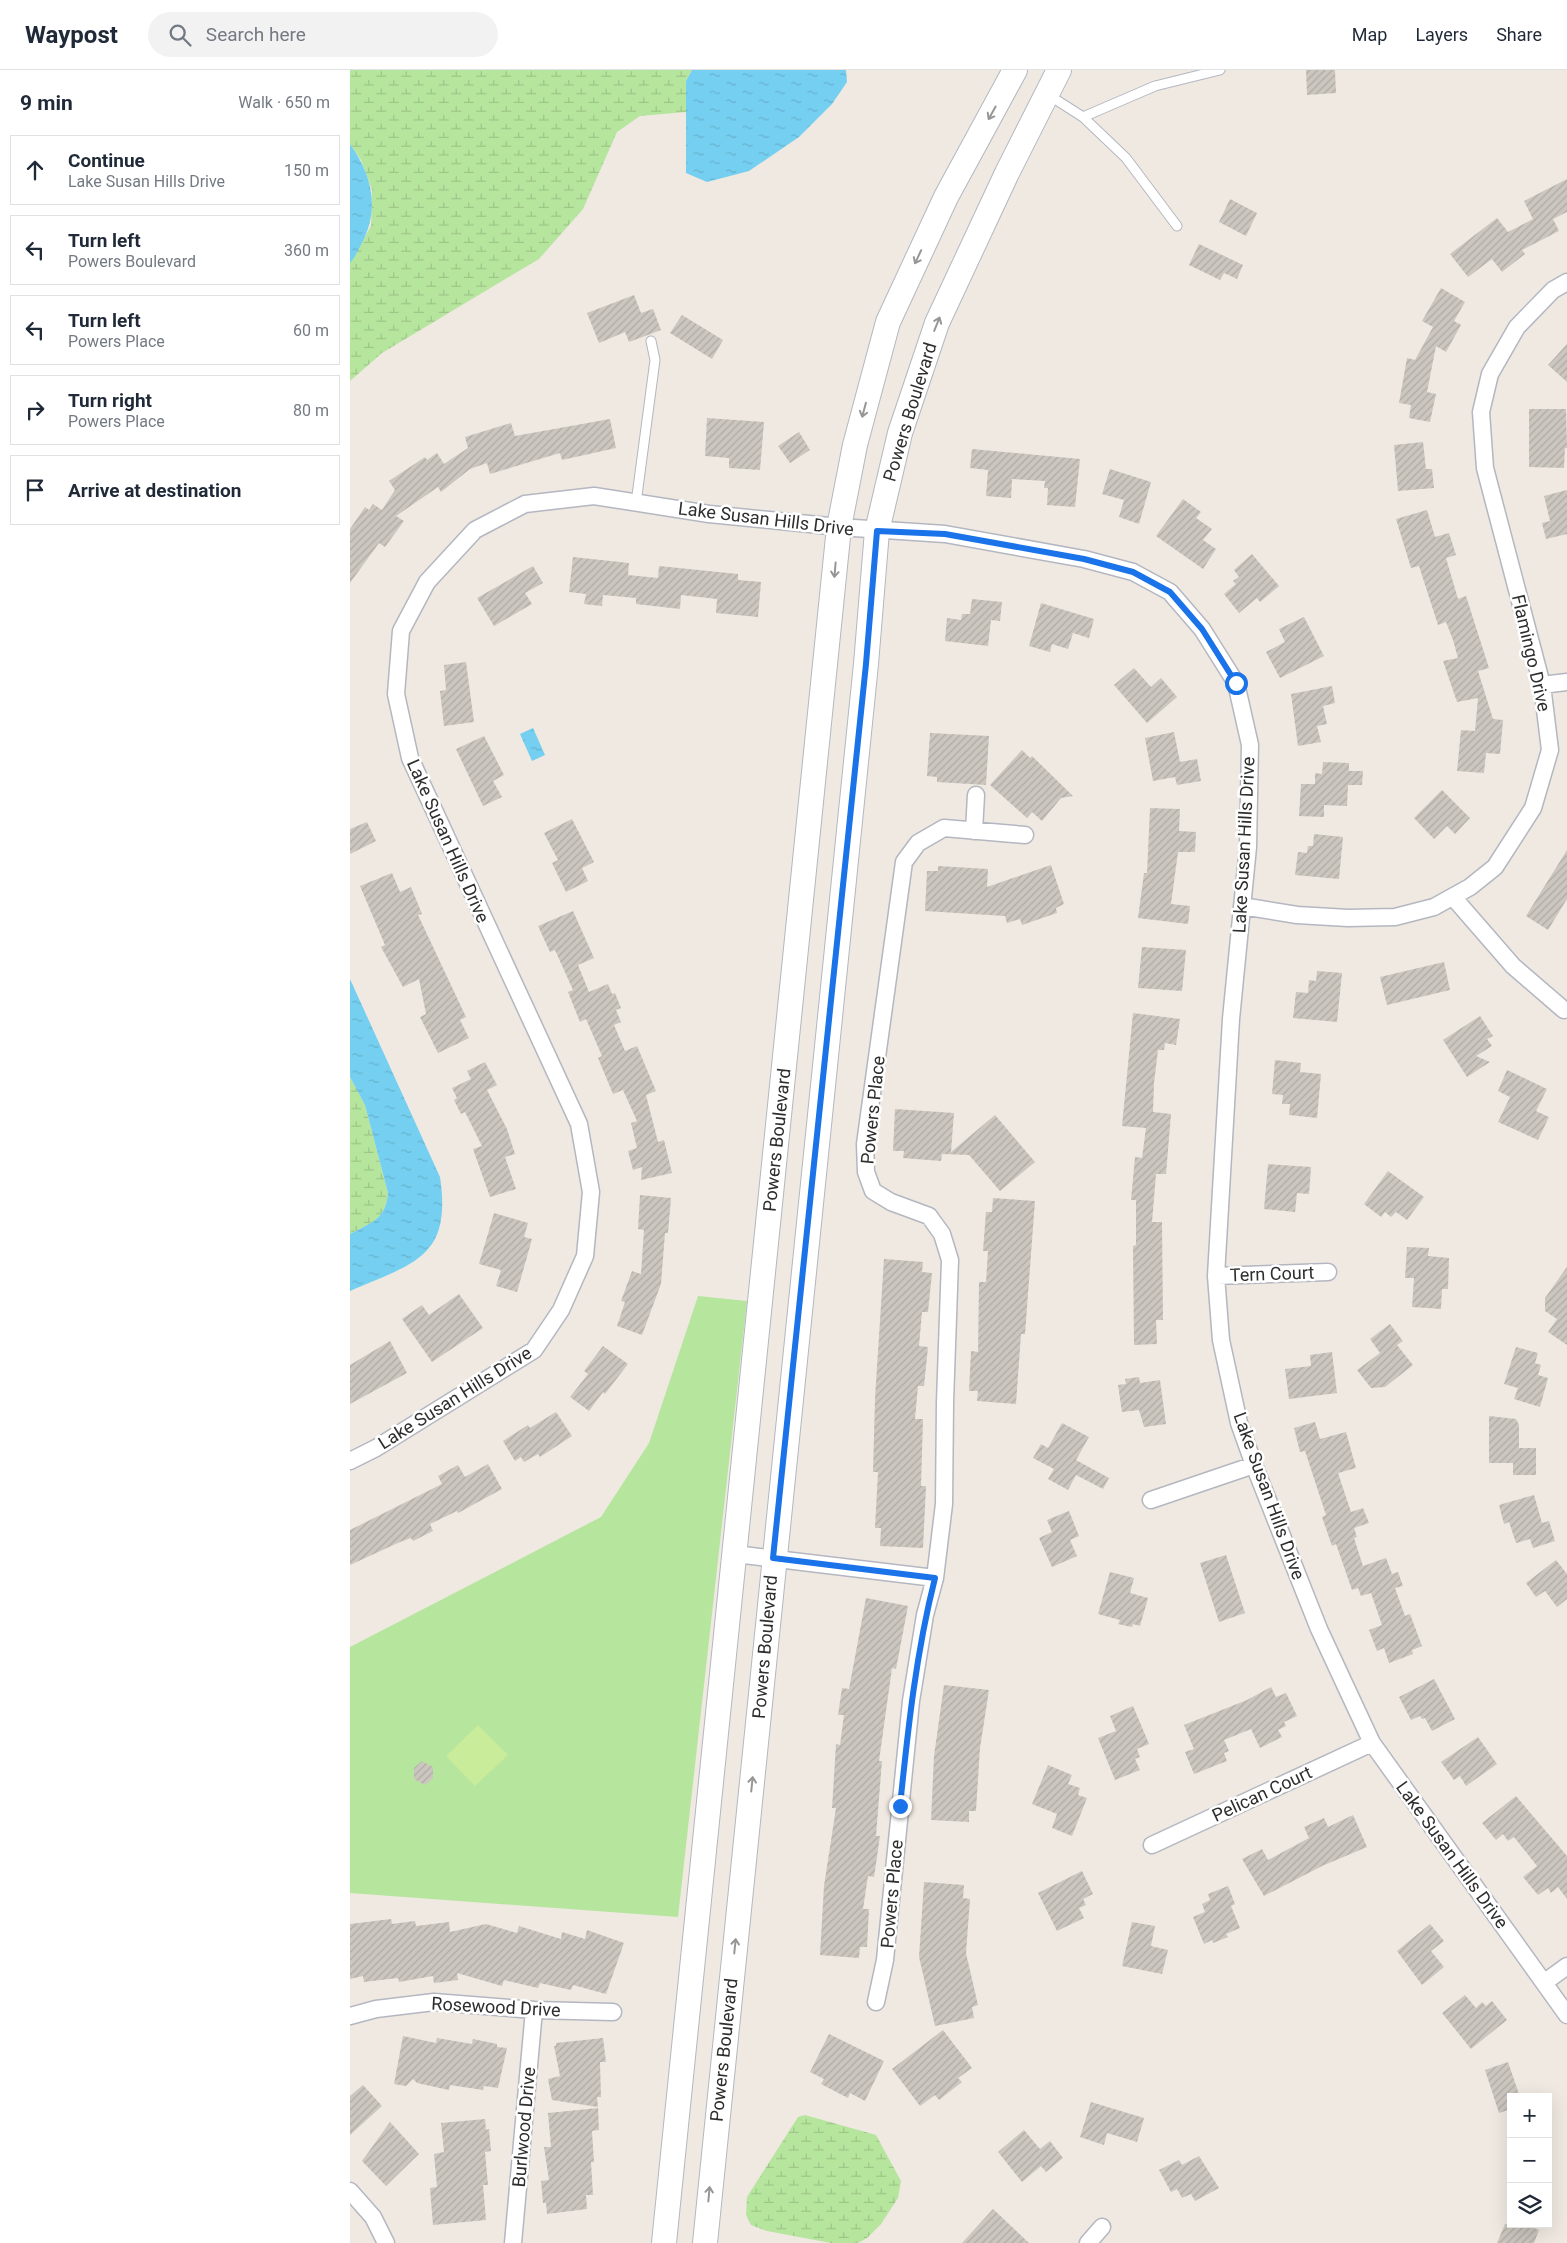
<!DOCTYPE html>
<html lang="en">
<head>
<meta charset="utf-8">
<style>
  body { margin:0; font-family:Roboto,sans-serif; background:#f2f2f3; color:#1f2937 }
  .controls { position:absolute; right:15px; bottom:15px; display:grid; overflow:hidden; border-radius:0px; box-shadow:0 5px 20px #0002 }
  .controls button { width:45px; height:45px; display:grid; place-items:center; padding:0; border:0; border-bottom:1px solid #e0e1e3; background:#fff; color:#1f2937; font:25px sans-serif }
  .stop { position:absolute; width:15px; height:15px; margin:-11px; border:4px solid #1a73e8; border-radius:50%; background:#fff }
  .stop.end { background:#1a73e8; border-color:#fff; box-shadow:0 1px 5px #0008 }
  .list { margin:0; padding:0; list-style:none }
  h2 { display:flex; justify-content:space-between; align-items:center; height:65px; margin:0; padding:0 20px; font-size:21px }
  h2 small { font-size:16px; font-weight:400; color:#747a83 }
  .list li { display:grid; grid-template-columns:32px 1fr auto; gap:15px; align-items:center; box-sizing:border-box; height:70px; margin:0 10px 10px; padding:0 10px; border:1px solid #e0e1e3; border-radius:0px }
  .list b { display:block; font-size:19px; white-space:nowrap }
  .list p { margin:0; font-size:16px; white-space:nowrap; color:#747a83 }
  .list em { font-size:16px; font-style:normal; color:#747a83 }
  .icon { flex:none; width:28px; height:28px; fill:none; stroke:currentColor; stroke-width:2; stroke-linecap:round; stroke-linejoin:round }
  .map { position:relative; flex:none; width:1217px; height:2173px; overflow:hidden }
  header { display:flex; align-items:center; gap:30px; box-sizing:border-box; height:70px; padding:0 25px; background:#fff; border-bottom:1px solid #e0e1e3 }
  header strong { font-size:24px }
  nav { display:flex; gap:28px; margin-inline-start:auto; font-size:18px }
  .search { width:350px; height:45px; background:#f2f2f3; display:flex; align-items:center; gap:12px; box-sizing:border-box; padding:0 18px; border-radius:28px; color:#747a83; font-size:19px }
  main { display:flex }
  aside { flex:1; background:#fff }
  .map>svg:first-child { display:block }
  .wetland { fill:url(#wetland-marsh) }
  .park { fill:#b6e59e }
  .pitch { fill:#c9ec9a }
  .water { fill:url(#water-ripples) }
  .building { fill:url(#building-hatch) }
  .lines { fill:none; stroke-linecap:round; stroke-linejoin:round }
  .service-casing { stroke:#b4b7c1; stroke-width:11 }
  .minor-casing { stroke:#b4b7c1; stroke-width:19 }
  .secondary-casing { stroke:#b4b7c1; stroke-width:26 }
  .service { stroke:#fff; stroke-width:9 }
  .minor { stroke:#fff; stroke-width:16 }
  .secondary { stroke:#fff; stroke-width:24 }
  .oneway { stroke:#969696 }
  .route { stroke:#1a73e8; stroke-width:6 }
  .labels { text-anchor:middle; stroke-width:5; stroke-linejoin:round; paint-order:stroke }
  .street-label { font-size:18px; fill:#2e2e2e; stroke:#fff }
</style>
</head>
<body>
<header>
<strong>Waypost</strong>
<div class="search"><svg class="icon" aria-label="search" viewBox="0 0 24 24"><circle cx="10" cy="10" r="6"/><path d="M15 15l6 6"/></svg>Search here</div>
<nav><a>Map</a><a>Layers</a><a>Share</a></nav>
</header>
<main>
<aside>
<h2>9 min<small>Walk · 650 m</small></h2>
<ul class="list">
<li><svg class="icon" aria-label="ahead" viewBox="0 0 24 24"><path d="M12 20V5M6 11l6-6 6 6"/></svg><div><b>Continue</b><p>Lake Susan Hills Drive</p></div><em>150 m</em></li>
<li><svg class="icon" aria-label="left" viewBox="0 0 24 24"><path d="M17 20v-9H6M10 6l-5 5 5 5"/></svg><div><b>Turn left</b><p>Powers Boulevard</p></div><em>360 m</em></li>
<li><svg class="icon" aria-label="left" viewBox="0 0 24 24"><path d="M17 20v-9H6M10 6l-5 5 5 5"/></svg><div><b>Turn left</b><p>Powers Place</p></div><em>60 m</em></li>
<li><svg class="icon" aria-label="right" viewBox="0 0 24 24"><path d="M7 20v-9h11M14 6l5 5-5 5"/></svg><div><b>Turn right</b><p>Powers Place</p></div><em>80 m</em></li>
<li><svg class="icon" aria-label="arrive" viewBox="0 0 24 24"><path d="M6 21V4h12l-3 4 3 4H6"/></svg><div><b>Arrive at destination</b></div></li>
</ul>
</aside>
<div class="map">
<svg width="1217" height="2173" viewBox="0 0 1217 2173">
  <defs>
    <pattern id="wetland-marsh" width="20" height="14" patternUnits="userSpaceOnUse" patternTransform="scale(1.25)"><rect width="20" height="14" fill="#b6e59e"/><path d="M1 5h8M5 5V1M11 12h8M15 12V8" fill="none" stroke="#9dc588"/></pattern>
    <pattern id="water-ripples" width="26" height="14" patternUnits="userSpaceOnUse" patternTransform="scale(1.25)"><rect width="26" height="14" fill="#75cff0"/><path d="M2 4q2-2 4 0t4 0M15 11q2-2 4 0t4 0" fill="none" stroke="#66b2ce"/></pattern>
    <pattern id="building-hatch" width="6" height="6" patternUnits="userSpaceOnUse" patternTransform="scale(1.25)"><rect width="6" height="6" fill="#cbc7bf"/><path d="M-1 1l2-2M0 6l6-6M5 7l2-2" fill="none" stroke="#afaba4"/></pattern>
  </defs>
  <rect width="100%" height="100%" fill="#efe9e1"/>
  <path class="wetland" d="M0,0H342L336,11V42L290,46L267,62L233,139L189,189L32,283L0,311V193L21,156L22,120L11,90L0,74Z
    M0,1007L15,1035L38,1123C36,1149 21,1153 0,1164Z
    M455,2045L526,2065L551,2111L548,2128L531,2154L517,2168L508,2173H481L417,2161L401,2155L396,2145L397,2127L448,2047Z"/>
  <path class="park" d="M348,1226L397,1231L328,1847L0,1823V1577L251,1447L299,1373Z"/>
  <path class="pitch" d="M128,1655L158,1685L125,1716L96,1686Z"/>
  <path class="water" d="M342,0H496L497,12L482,34L449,67L399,101L357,112L336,103V11Z
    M0,74C22,105 30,138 12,173C8,180 5,188 0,193Z
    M183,658L195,685L182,691L170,664Z
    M0,909L90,1107C102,1188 64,1193 0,1221V1164C21,1153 36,1149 38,1123L15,1035L0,1007Z"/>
  <path class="building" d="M956,0H985L986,23L957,25Z
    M1217,109V142L1203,149L1209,161L1172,180L1175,184L1152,202L1142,189L1118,207L1100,184L1147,148L1158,162L1183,149L1174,131Z
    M880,129L907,143L896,166L869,152Z
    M849,174L893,195L887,209L874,203L870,210L839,195Z
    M1091,218L1115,232L1104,251L1111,255L1096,282L1086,276L1077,322L1086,324L1080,352L1059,348L1061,335L1049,333L1057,288L1065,290L1083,257L1072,251Z
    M284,225L291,243L303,239L311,260L279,272L275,262L249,273L237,243Z
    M332,245L373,270L362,289L320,263Z
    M1217,274V312L1198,295Z
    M1179,339H1216L1217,378H1215L1214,398L1179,397Z
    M357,348L414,352L410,400L379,398V388L355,386Z
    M260,349L266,378L212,390L210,383L140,404L137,393L120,399L91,422L88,417L46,446L54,451L35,477L29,473L0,513V459L15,437L19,440L23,434L32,440L45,420L39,411L75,387L77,390L87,383L94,394L118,378L115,367L161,353L165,366Z
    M449,362L460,380L440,393L428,376Z
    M1073,372L1076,399H1082L1084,418L1048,421L1044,375Z
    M622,379L730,389L725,437L697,435L698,418H694L695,411L662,409L661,428L636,426L638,400L620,398Z
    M760,399L801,412L789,454L769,447L774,430L752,424Z
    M1217,420V464L1196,469L1192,453L1200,451L1194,426Z
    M833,429L851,442L846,448L862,459L853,470L866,479L853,499L806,466Z
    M1077,440L1085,467L1099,463L1106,485L1096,488L1108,529L1116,526L1139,598L1128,601L1143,649L1153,650L1150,684L1136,683L1134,703L1107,701L1111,660L1125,661L1128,628L1107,632L1093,591L1108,588L1103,570L1096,552L1088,555L1069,496L1061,498L1046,449Z
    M902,484L929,516L910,532L907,528L889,543L874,524L886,514L883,511L889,507L884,500Z
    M223,487L279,493L278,505L308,508L309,496L388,504V510L411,512L408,547L366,543L367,529L331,525L330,539L286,534V528L253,525L252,536L234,534L236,524L219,522Z
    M183,496L193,513L175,523L182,534L144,556L127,528Z
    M622,529L652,532L650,551L641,550L638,576L595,571L597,548L611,550L612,544H620Z
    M691,533L744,549L739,568L723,563L718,579L702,574L700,582L679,576Z
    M954,547L974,586L930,608L916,582L935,572L929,559Z
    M116,592L124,652L94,656L90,621L96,620L94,595Z
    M784,598L801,617L811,608L827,627L797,653L764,615Z
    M982,616L985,633L973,636L977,654L967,656L971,672L948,676L941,624Z
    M824,662L830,692L847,689L851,711L827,715L825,707L803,711L795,668Z
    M580,663L639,666L636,715L587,712V707L577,706Z
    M134,666L154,705L143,711L152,727L133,736L106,679Z
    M672,680L680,688L682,686L723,726L711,728L692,751L682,742L677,748L640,715Z
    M973,692L999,693V701H1013L1012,715H998L997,736L974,735V747L949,746L951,714H965V703L972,704Z
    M1092,720L1120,748L1105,764L1097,756L1084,769L1064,748Z
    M800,738L830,739L829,761L846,762L845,782H828L821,834L840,836L838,854L788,848L794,803H797Z
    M222,749L244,792L232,798L238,811L216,822L202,793L208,790L194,763Z
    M17,752L26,771L0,784V759Z
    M964,764L993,767L989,809L945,805L948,782L957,783L958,776H963Z
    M1217,780V829L1198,860L1176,846Z
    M701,795L714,834L706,838L707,843L672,855L670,849L657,853L655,846L575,841L577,801H588V796L638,799L637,817Z
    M42,803L50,822L61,817L72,844L68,845L116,947L110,950L119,968L88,983L70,947L76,944L69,909L53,917L31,877L35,875L10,816Z
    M223,841L244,888L228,895L239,922L258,914L262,924L265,923L271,938L266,940L271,952L264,955L275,981L287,976L306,1021L296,1025L308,1072L314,1070L322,1103L291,1110L292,1097L283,1100L278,1081L287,1078L281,1053L287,1051L273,1020L263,1024L248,988L252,986L236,949L230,952L218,922L223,920L205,880L200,882L188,856Z
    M792,877L836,880L832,921L788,918Z
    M1094,892L1100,920L1037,935L1030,907Z
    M967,901L992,903L987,952L943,948L946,922L958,923L959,910L966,911Z
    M783,943L830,949L826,975L815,973L814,980H808L804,1013L803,1042L821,1044L816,1104H806L802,1152H812L813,1250H806L807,1274L784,1275L783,1176L786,1175V1130H781L785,1087L792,1088L796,1058L772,1056Z
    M1130,946L1143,966L1137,969L1142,976L1126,986L1140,992L1117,1007L1093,970Z
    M925,990L951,993L950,1002L971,1004L967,1048L939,1045L940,1034H932L933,1025L922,1024Z
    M135,992L147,1015L137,1020L157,1059L165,1084L155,1087L166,1119L140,1127L123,1079L132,1076L115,1042L111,1044L104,1030L107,1028L102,1018L121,1009L117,1001Z
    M1157,1000L1197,1019L1186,1041L1199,1047L1188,1070L1148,1052L1160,1027L1148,1021Z
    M545,1039L604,1043L601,1082L645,1045L685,1092L650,1121L619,1085L592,1084L591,1091L553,1088L554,1081H543Z
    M918,1094L961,1097L959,1124L947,1123L945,1142L914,1139Z
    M1038,1101L1074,1127L1057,1150L1046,1142L1041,1147L1035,1142L1031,1147L1014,1134Z
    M290,1125L321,1128L318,1163H315L311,1214L292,1265L267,1256L275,1232L271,1231L282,1201L291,1204L294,1160L288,1159Z
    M643,1128L685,1131L675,1264H671L666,1334L627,1331L628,1321H619L621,1281L628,1282L629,1212H636L638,1181H633L636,1142H642Z
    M144,1143L178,1153L174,1167L182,1169L167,1222L146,1216L151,1200L129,1194Z
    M1057,1177L1079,1178L1078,1186L1099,1188L1098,1219H1092L1091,1239L1062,1237L1064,1208H1055Z
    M534,1189L573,1192L572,1202L582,1203L578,1242H572L569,1276L578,1277L574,1316H568L565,1349H573L571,1416H576L573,1478L530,1476L531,1458H525L528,1402H523L525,1328Z
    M1217,1197V1275L1198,1262L1207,1249L1195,1241V1228Z
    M109,1224L133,1258L82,1292L52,1249L72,1235L79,1245Z
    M1040,1254L1053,1271L1047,1275L1063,1295L1035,1317L1021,1318L1007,1300L1030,1283L1020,1269Z
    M40,1271L57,1303L0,1334V1295Z
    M253,1276L278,1294L255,1324L253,1322L239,1341L220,1327L238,1304L234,1301Z
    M1166,1277L1188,1283L1185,1293L1191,1295L1188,1305L1198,1308L1190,1337L1164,1329L1168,1318L1154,1314Z
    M982,1282L987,1323L939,1329L935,1299L961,1296L960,1285Z
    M789,1307L790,1313L810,1310L816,1354L794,1357L789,1340L772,1342L768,1315L776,1314L775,1309Z
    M206,1342L222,1366L190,1387L188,1384L174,1392L171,1387L165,1391L153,1371L178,1355L180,1358Z
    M1139,1346L1166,1349L1169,1355V1378H1186V1405H1163V1393H1139Z
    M965,1352L970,1369L996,1362L1006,1398L988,1403L1001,1442L1013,1438L1019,1453L1004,1458L1007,1467L1004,1468L1013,1496L1036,1488L1042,1504L1048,1502L1053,1516L1045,1518L1055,1546L1060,1544L1072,1576L1062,1580L1063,1584L1039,1593L1034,1578L1027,1581L1019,1560L1032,1555L1021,1523L1011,1526L1008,1518L1002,1520L986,1474L982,1476L972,1447L976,1445L955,1381L950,1382L944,1358Z
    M712,1353L739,1367L726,1390L759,1408L753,1419L726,1405L718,1420L698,1409L704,1399L683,1388L691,1374L698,1378Z
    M138,1394L152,1419L108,1443L107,1441L80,1454L83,1461L63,1471L61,1468L50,1472L0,1495V1460L92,1414L88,1406L108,1395L115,1407Z
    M1184,1425L1192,1453L1199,1451L1205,1471L1183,1478L1180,1469L1166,1473L1159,1452L1154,1454L1149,1435Z
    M719,1441L729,1466L720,1470L727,1486L702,1497L689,1468L702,1462L697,1450Z
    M876,1485L895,1543L869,1552L850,1493Z
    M1206,1490L1217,1504V1529L1207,1537L1195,1521L1186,1527L1176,1513Z
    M760,1502L784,1508L780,1523L798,1528L790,1556L783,1554L782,1557L768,1554L770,1550L748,1544Z
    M516,1528L558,1536L546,1599L542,1598L529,1691H532L526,1766H530L524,1807L518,1806L513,1839H519L517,1877H510L509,1888L470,1885L474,1816L486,1738H482L486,1674L490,1675L494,1645H488L492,1618L499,1619Z
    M1084,1609L1105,1649L1082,1661L1075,1648L1072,1649L1070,1646L1061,1650L1049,1627Z
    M594,1615L639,1620L630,1678L626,1741H619V1752L581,1750L584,1686Z
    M921,1617L926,1627L936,1623L947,1646L934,1652L936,1656L928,1660L932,1667L910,1678L901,1659L874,1670L879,1681L874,1683L877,1691L844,1704L835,1682L844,1679L834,1655L897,1630Z
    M783,1636L799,1674L787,1679L790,1687L785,1689L790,1700L765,1710L748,1668L766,1661L760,1646Z
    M1128,1667L1147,1694L1116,1716L1110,1706L1104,1710L1091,1692Z
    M72,1691L83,1697V1708L75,1715L64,1709V1698Z
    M698,1695L722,1705L718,1714L730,1718L728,1725L737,1728L722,1766L702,1758L707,1744L682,1734Z
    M1166,1726L1217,1786V1829L1208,1817L1201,1823L1198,1818L1188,1825L1173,1807L1187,1796L1164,1767L1158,1771L1153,1764L1146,1770L1132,1753Z
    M1003,1745L1017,1777L972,1796L914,1826L892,1789L912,1779L918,1790L959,1768L954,1757L974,1748L978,1757Z
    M732,1801L743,1824L733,1829L736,1835L729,1838L734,1848L707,1861L688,1823Z
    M574,1812L614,1815L613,1828L620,1829L616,1883L628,1935L622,1937L624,1948L585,1956L569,1887Z
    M878,1816L885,1834L881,1836L890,1858L876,1864L878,1867L863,1873L862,1870L854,1874L843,1847L855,1842L852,1834L860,1830L858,1824Z
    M41,1849L42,1854L65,1851L66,1856L99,1852L100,1862L136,1854L167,1863L169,1856L211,1869L212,1862L235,1869L237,1860L274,1873L256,1924L223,1915L221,1920L190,1913L188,1918L154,1910L152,1916L107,1903L108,1910L84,1913L83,1906L49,1912L48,1908L14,1912L13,1906L0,1909V1854Z
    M782,1852L805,1856L801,1876L818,1880L812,1904L772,1896Z
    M1080,1854L1094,1871L1081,1881L1094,1897L1072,1915L1047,1881Z
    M1115,1925L1126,1938L1132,1932L1136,1936L1142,1931L1157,1950L1121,1979L1092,1943Z
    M593,1960L622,1998L608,2008L612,2012L589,2030L585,2025L570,2036L542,1999Z
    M479,1964L534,1991L515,2031L500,2023L498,2028L471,2014L474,2009L460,2002Z
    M53,1966L86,1973L87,1968L122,1974L123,1969L147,1974V1977L157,1978L148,2018L134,2016L133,2020L100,2015L99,2020L67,2013L63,2009L56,2016L44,2014Z
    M253,1968L256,1992H250L251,2027H247L248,2037L202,2030L198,2009L210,2006L204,1976H206V1973Z
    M1158,1992L1170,2027H1161V2039L1149,2043L1135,2000Z
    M13,2015L32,2036L0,2065V2026Z
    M741,2032L794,2048L787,2072L757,2063L754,2075L730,2067Z
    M248,2038L249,2060L242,2061L244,2092H241L243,2125H236L237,2139L197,2144L196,2133H193L191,2111L199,2110L194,2077H201L198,2043Z
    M135,2049L136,2060L139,2059L141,2081L135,2082L138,2115H133L136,2150L83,2155L80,2118L87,2117L84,2084L94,2082L91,2053Z
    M40,2052L69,2084L36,2116L12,2091Z
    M674,2060L690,2079L700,2071L713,2088L696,2102L691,2096L672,2112L648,2082Z
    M849,2086L869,2118L845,2131L841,2124L832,2128L827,2119L821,2122L809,2100L829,2090L832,2095Z
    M643,2139L679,2173H612Z
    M1155,2154H1175L1189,2160L1184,2173H1147Z"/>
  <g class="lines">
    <g class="service-casing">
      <path id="service" d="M697,24L733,47L776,88L827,156
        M733,47L805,16L870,0
        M286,433L305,290L301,271"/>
    </g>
    <g class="minor-casing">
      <path id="minor" d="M1192,615L1217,612
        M624,761L626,725
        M1103,827L1163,896L1214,940
        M892,836L947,845L998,848L1045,847L1084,837L1120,817L1145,797L1183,738L1200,680L1192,615L1135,398L1131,342L1140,304L1167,257L1203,220L1217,212
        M866,1206L978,1202
        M0,1391L26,1378L184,1280L211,1240L235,1186L241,1122L229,1054L60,688L46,624L51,561L77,512L125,460L175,434L244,426L359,444L489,457L595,464L734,489L783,502L820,522L852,559L886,613L900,675L898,777L881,949L866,1206L871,1270L889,1353L904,1395L969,1559L1022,1673L1217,1945
        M801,1430L904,1395
        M385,1484L585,1508
        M802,1775L1022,1673
        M1195,1912L1217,1896
        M526,1932L535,1890L561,1631L575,1545L585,1508L594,1434L595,1332L600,1190L592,1164L579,1146L541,1132L523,1121L516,1102L515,1074L554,792L568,773L594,758L675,765
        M0,1946L26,1939L84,1932L184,1940L263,1942
        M0,2121L23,2147L36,2173
        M163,2173L184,1940
        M738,2173L752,2157"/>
    </g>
    <g class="secondary-casing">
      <path id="secondary" d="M314,2173L489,457L505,375L538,252L596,127L665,0
        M355,2173L516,594L527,461L550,363L587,253L657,103L709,0"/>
    </g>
    <use href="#service" class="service"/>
    <use href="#minor" class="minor"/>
    <use href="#secondary" class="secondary"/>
  </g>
  <defs><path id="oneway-shaft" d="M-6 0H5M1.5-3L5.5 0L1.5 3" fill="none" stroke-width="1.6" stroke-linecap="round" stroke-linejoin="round" transform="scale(1.25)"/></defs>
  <g class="oneway">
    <use href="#oneway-shaft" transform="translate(642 43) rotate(119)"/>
    <use href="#oneway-shaft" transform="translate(568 187) rotate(115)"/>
    <use href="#oneway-shaft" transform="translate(587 254) rotate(-68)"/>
    <use href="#oneway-shaft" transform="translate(514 340) rotate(105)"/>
    <use href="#oneway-shaft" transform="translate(485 500) rotate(95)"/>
    <use href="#oneway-shaft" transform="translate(402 1714) rotate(-84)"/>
    <use href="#oneway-shaft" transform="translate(385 1876) rotate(-84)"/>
    <use href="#oneway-shaft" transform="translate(359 2124) rotate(-85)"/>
  </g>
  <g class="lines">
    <path class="route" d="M550,1736C558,1659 566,1583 585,1508L423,1488L516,594L527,461L595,464L734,489L783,502L820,522L852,559L886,613"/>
  </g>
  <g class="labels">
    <g class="street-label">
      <text transform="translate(560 342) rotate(-73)" y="6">Powers Boulevard</text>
      <text transform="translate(416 449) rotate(7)" y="6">Lake Susan Hills Drive</text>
      <text transform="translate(1181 583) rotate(77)" y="6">Flamingo Drive</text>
      <text transform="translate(98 771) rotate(66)" y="6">Lake Susan Hills Drive</text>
      <text transform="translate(894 775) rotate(-87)" y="6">Lake Susan Hills Drive</text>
      <text transform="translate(523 1040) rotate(-84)" y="6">Powers Place</text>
      <text transform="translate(427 1070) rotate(-84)" y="6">Powers Boulevard</text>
      <text transform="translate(922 1204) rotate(-2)" y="6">Tern Court</text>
      <text transform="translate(105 1328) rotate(-32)" y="6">Lake Susan Hills Drive</text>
      <text transform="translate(919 1426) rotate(70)" y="6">Lake Susan Hills Drive</text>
      <text transform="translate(415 1577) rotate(-85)" y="6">Powers Boulevard</text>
      <text transform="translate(912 1724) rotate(-25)" y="6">Pelican Court</text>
      <text transform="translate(1102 1785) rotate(54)" y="6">Lake Susan Hills Drive</text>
      <text transform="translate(542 1824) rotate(-85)" y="6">Powers Place</text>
      <text transform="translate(146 1937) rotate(3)" y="6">Rosewood Drive</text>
      <text transform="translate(374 1980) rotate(-84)" y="6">Powers Boulevard</text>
      <text transform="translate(174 2057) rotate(-85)" y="6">Burlwood Drive</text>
    </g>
  </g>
</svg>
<div class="controls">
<button>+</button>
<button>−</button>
<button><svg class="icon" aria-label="layers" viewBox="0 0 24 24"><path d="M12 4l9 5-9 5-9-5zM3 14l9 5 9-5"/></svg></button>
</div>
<div class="stop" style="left:886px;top:613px"></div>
<div class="stop end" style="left:550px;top:1736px"></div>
</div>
</main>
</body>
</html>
